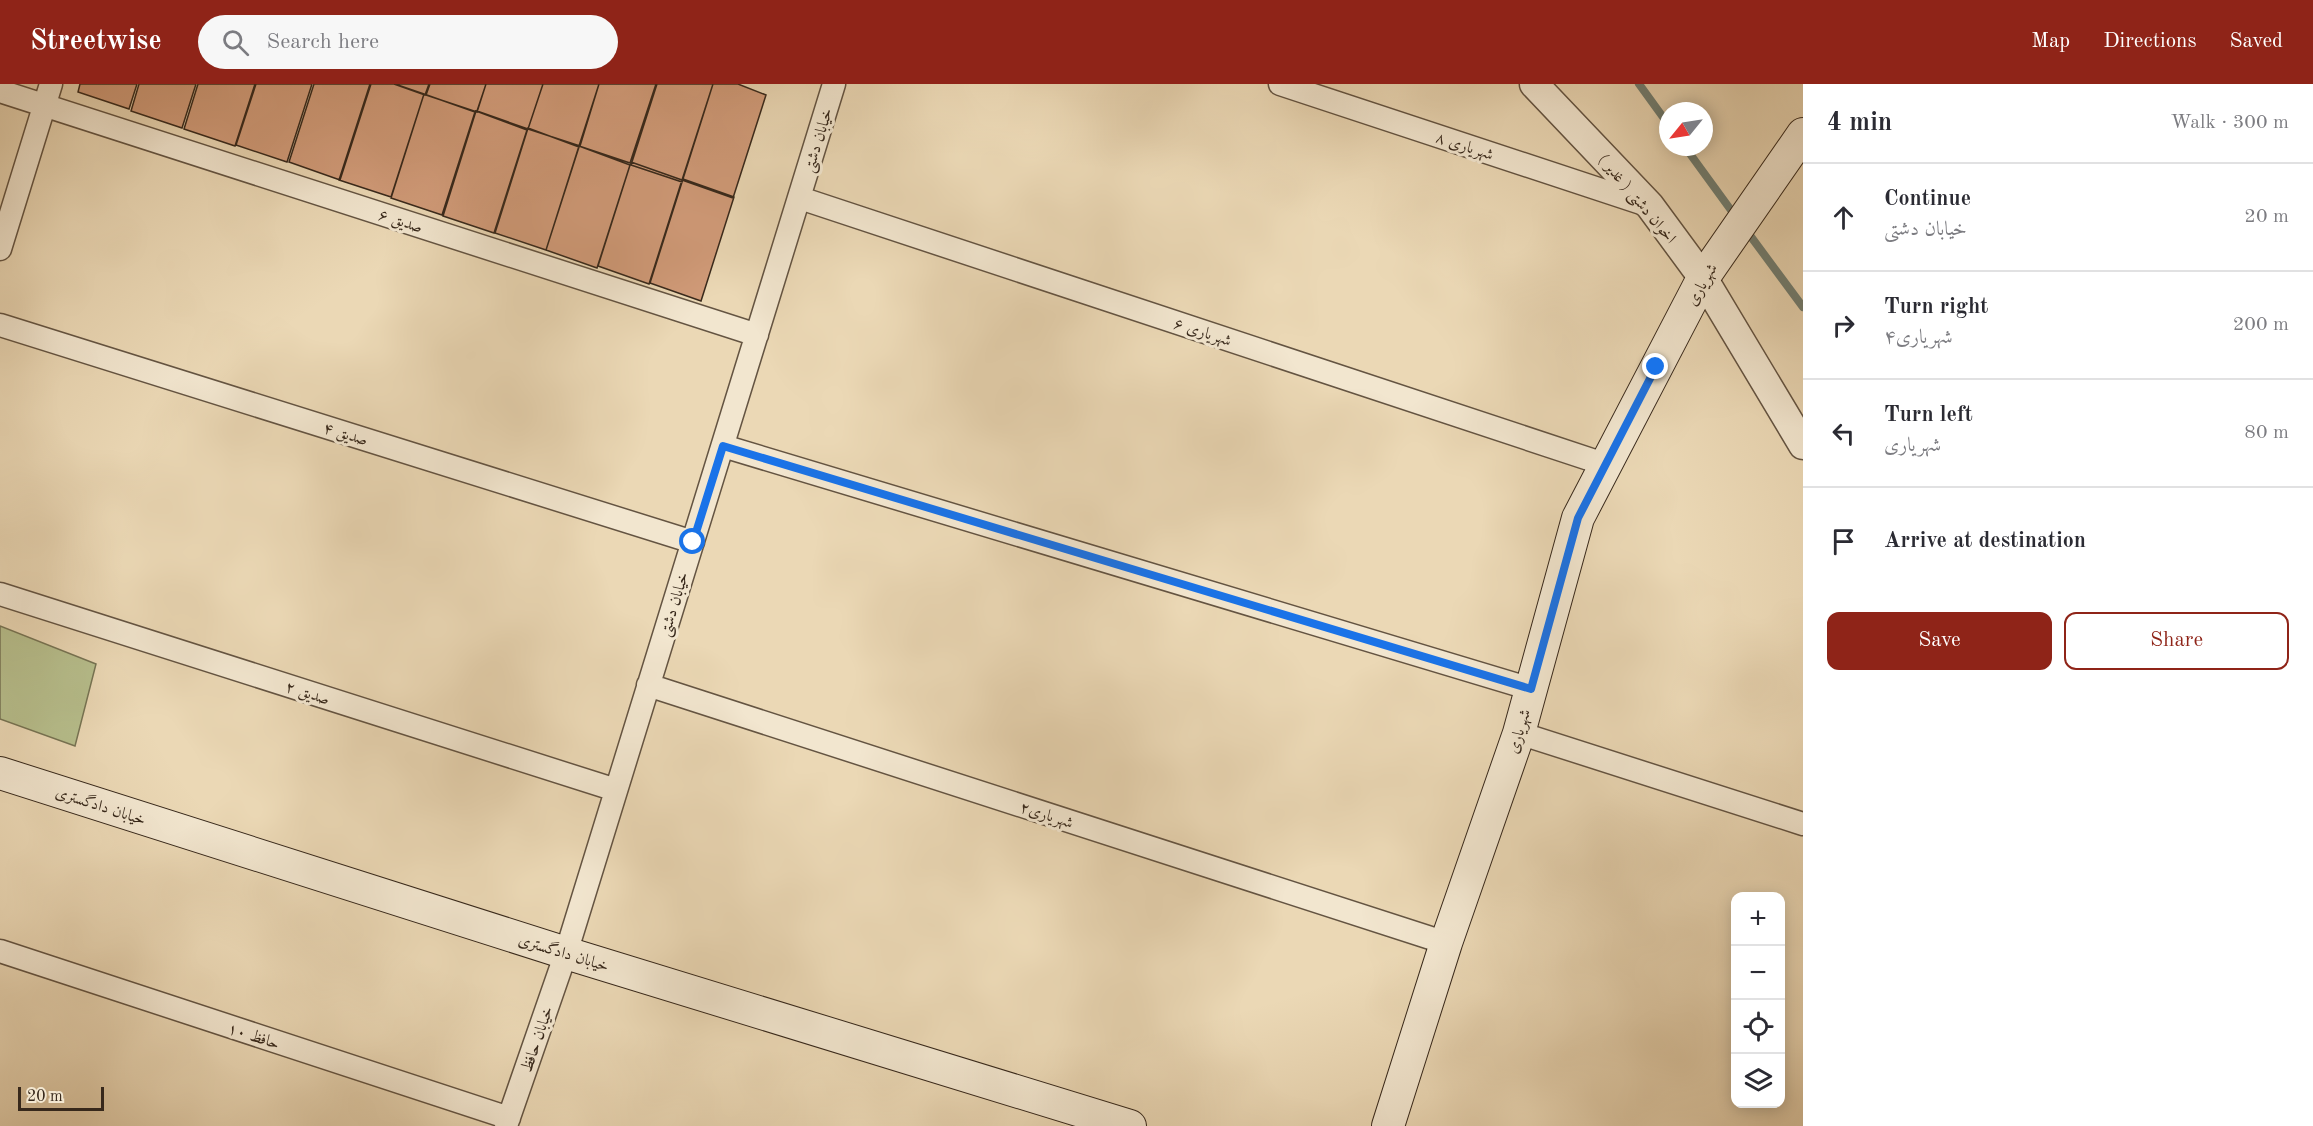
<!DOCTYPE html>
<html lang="en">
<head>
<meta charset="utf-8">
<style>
  body { margin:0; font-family:"Old Standard TT",Amiri,serif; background:#f7f7f7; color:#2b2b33 }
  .controls { position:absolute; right:18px; bottom:18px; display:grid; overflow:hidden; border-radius:12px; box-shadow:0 3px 15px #0003 }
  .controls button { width:54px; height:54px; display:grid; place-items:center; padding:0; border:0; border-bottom:2px solid #e1e1e2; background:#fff; color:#2b2b33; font:30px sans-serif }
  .compass { position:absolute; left:1659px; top:18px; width:54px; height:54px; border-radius:50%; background:#fff; box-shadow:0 3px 15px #0003; rotate:240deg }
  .scale { position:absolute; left:18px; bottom:15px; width:86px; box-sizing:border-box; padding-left:6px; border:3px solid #37281b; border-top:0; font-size:16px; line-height:21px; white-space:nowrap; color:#37281b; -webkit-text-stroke:4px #f2e6cf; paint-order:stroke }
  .stop { position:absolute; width:18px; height:18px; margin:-14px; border:4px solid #1a73e8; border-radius:50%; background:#fff }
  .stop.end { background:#1a73e8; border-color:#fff; box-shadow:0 2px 6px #0008 }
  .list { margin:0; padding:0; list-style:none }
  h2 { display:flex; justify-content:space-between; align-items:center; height:78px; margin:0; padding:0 24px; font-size:26px }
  h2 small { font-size:20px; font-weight:400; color:#7c7c81 }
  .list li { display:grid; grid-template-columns:39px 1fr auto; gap:18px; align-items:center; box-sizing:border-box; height:108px; padding:0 24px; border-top:2px solid #e1e1e2 }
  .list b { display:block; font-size:22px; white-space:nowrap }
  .list p { margin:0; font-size:20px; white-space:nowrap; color:#7c7c81 }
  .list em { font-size:20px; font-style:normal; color:#7c7c81 }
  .actions { display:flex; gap:12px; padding:18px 24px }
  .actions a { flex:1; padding:14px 0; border:2px solid #8f2418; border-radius:12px; text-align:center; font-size:21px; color:#8f2418 }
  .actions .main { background:#8f2418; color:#fff }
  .icon { flex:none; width:33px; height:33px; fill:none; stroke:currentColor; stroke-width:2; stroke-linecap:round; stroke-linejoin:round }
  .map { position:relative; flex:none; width:1803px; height:1042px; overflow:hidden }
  header { display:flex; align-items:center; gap:36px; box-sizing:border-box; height:84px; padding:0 30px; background:#8f2418; color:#fff }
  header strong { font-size:28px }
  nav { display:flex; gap:33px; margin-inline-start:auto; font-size:21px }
  .search { width:420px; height:54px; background:#f7f7f7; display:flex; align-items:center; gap:15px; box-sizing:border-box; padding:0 21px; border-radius:33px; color:#7c7c81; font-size:22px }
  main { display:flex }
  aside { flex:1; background:#fff }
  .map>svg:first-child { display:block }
  .green { fill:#b7bf8d; stroke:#777454; stroke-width:1.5 }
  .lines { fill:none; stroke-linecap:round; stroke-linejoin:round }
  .stream { stroke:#717f74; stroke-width:8 }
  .building { fill:#d19b79; stroke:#37281b; stroke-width:1.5 }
  .minor-casing { stroke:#645442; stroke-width:25 }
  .tertiary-casing { stroke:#645442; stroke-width:31 }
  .secondary-casing { stroke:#37281b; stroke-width:34 }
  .minor { stroke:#f2e6cf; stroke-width:22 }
  .tertiary { stroke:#f2e6cf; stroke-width:28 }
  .secondary { stroke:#f2e6cf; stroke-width:32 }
  .route { stroke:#1a73e8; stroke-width:8 }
  .labels { text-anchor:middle; stroke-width:6; stroke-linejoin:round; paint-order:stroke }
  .street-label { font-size:16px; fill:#37281b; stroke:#f2e6cf }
</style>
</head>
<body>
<header>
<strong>Streetwise</strong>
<div class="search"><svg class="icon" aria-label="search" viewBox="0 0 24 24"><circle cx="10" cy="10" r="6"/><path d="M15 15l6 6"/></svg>Search here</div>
<nav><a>Map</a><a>Directions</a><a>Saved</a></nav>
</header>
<main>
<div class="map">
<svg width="1803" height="1042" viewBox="0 0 1803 1042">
  <rect width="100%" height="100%" fill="#ebd8b5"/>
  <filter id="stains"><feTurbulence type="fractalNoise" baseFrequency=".00333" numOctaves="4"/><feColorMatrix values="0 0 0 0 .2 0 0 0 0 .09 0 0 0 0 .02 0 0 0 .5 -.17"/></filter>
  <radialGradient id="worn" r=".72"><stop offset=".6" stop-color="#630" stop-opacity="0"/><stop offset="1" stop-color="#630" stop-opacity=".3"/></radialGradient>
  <path class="green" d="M0,542L96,580L75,662L0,635Z"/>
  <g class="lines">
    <path class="stream" d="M1639,0L1668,40
      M1685,63L1736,133
      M1746,146L1803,223"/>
  </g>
  <path class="building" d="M80,0H137L129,25L78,8Z
    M139,0H196L182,44L131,27Z
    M198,0H255L235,62L184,45Z
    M256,0H312L287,78L236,61Z
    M314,0H371L340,96L289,78Z
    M370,0H395L424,10L391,113L339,96Z
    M394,0H429L425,11Z
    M430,0H486L477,28L426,11Z
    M486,0H543L528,45L477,27Z
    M543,0H599L580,62L528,45Z
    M599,0H656L630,79L579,62Z
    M657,0H713L682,98L631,81Z
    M713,0H738L766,11L733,114L682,96Z
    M424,10L475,28L442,131L391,114Z
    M476,27L527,46L494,149L443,132Z
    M528,44L579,63L546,166L495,149Z
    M579,62L630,81L597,184L546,166Z
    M631,78L682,96L649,200L598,182Z
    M683,95L734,113L701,217L650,199Z"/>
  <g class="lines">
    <g class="minor-casing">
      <path id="minor" d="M1280,0L1650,122
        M0,7L757,251
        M800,114L1607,381
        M0,165L51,0
        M0,241L693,458
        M723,362L1531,605
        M0,510L616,706
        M648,601L1446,859
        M1519,649L1803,740
        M0,867L509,1034
        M506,1042L566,869L834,0"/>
    </g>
    <g class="tertiary-casing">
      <path id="tertiary" d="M1534,0L1650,122L1703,194L1803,361"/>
    </g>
    <g class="secondary-casing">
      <path id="secondary" d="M0,689L566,869L1130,1042
        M1388,1042L1446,859L1519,649L1578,434L1703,194L1803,50"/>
    </g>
    <use href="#minor" class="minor"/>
    <use href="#tertiary" class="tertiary"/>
    <use href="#secondary" class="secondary"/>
  </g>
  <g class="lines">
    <path class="route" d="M693,458L723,362L1531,605L1578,434L1656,283"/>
  </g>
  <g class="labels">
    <g class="street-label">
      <text transform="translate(817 56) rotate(-73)" y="6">خیابان دشتی</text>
      <text transform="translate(1465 61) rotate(18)" y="6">شهریاری ۸</text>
      <text transform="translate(1638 114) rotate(50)" y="6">اخوان دشتی ( غدیر )</text>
      <text transform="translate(401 136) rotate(18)" y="6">صدیق ۶</text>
      <text transform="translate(1701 200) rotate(-60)" y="6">شهریاری</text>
      <text transform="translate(1203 247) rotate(18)" y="6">شهریاری ۶</text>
      <text transform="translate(346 349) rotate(17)" y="6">صدیق ۴</text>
      <text transform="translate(673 520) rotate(-73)" y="6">خیابان دشتی</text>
      <text transform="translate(308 608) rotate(18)" y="6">صدیق ۲</text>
      <text transform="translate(1518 647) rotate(-73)" y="6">شهریاری</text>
      <text transform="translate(101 721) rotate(18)" y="6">خیابان دادگستری</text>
      <text transform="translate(1047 730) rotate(18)" y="6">شهریاری۲</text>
      <text transform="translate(564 868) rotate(17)" y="6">خیابان دادگستری</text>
      <text transform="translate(254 951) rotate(18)" y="6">حافظ ۱۰</text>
      <text transform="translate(536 955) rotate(-71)" y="6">خیابان حافظ</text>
    </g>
  </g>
  <rect width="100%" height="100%" filter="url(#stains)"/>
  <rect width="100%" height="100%" fill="url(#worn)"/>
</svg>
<div class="controls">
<button>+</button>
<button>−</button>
<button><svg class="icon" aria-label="locate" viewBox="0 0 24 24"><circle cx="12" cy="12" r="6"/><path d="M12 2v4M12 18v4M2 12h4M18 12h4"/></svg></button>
<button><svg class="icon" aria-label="layers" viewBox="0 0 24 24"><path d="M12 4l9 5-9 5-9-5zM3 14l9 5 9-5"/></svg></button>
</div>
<svg class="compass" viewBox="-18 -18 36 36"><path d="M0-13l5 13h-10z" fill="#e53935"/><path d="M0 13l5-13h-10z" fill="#7c7c81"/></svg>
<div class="scale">20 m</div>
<div class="stop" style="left:693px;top:458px"></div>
<div class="stop end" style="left:1656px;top:283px"></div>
</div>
<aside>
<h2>4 min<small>Walk · 300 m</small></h2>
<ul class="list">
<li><svg class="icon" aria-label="ahead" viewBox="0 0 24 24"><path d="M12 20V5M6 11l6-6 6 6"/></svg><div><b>Continue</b><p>خیابان دشتی</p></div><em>20 m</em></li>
<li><svg class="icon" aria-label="right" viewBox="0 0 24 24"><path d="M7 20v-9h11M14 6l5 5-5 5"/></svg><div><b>Turn right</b><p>شهریاری۴</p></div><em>200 m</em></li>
<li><svg class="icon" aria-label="left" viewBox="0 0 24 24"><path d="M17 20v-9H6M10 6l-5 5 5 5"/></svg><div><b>Turn left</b><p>شهریاری</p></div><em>80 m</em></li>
<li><svg class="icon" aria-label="arrive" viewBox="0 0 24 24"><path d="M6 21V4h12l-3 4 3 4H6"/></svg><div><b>Arrive at destination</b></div></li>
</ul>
<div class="actions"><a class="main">Save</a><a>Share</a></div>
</aside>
</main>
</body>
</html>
